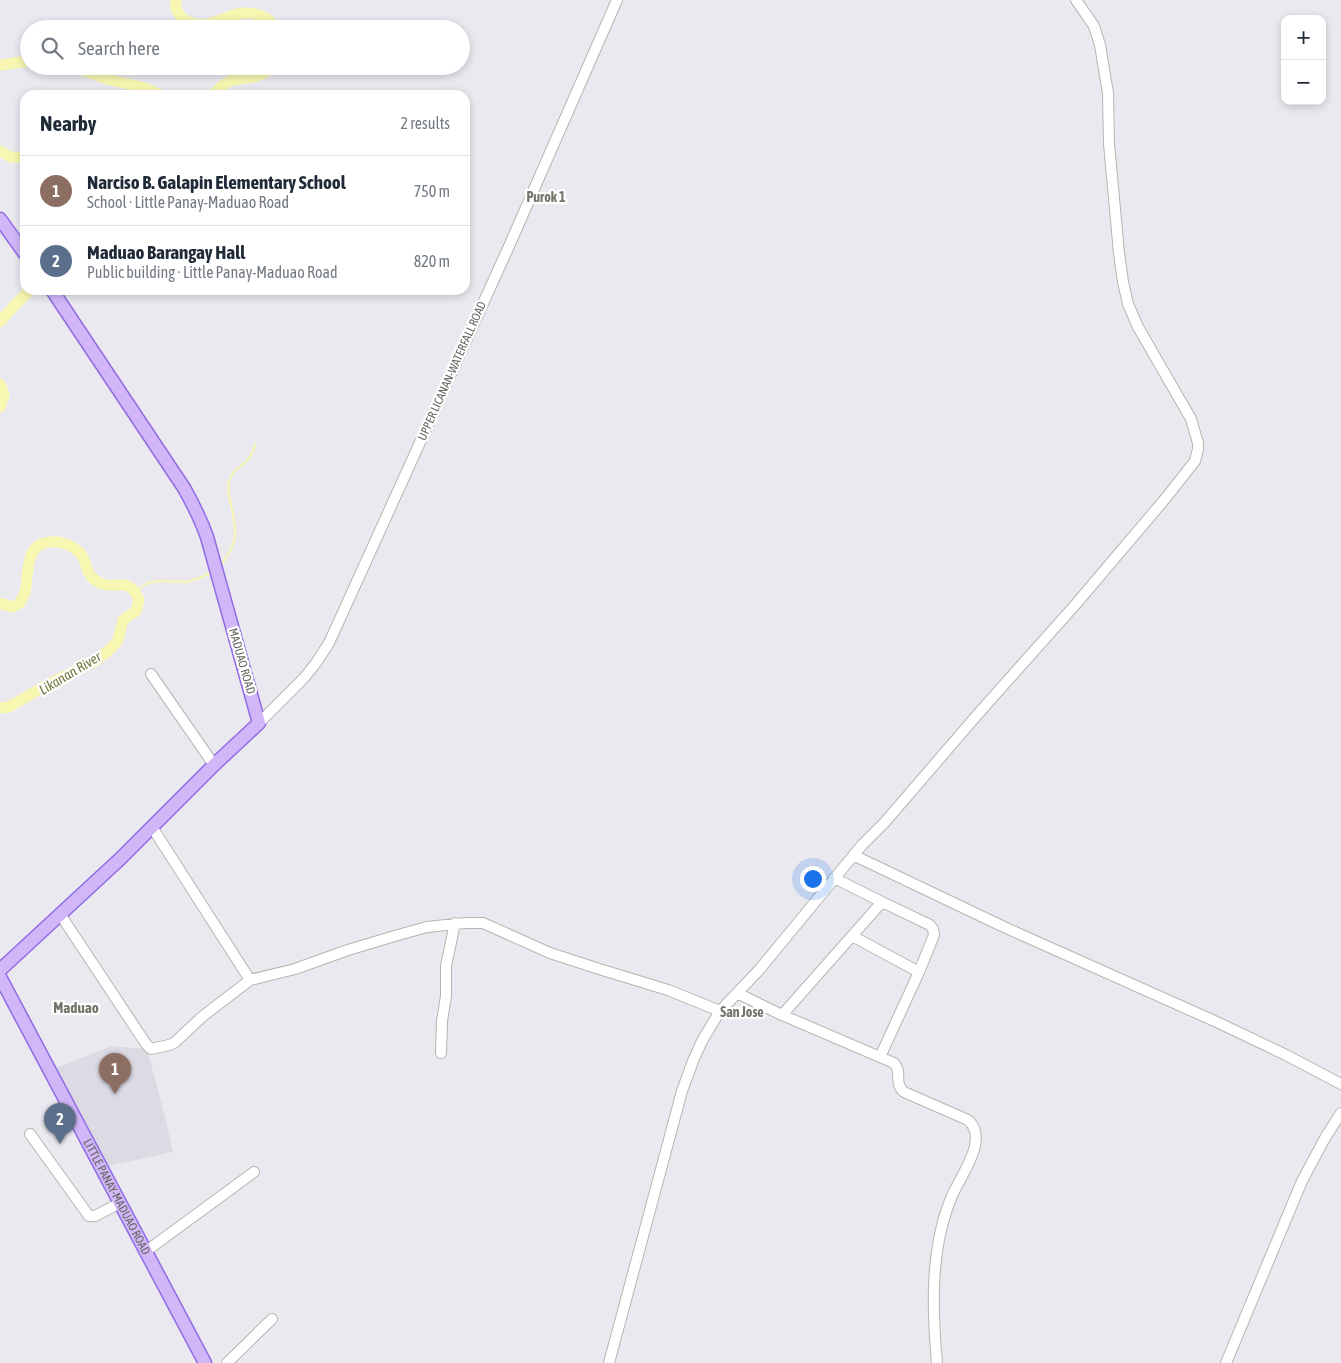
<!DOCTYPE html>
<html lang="en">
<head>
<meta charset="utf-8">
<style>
  body { margin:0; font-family:"Asap Condensed",sans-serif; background:#f6f6f7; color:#1f2937 }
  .controls { position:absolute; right:15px; top:15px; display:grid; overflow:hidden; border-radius:10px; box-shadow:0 2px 8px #0003 }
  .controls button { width:45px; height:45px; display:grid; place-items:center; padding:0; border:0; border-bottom:1px solid #e0e1e3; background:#fff; color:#1f2937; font:25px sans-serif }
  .you { position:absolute; left:812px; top:878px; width:18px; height:18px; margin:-12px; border:4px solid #fff; border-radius:50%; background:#1a73e8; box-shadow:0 0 0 8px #1a73e833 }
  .badge { display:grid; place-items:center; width:32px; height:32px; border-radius:50%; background:#4579da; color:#fff; font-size:16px; font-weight:700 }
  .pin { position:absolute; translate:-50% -41px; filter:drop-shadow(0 1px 2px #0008) }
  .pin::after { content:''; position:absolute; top:26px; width:18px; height:15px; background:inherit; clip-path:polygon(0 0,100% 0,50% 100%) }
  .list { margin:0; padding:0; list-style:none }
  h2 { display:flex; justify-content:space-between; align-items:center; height:65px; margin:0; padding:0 20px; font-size:21px }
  h2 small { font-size:16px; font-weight:400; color:#747a83 }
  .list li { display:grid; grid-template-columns:32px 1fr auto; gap:15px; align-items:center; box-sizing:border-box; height:70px; padding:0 20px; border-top:1px solid #e0e1e3 }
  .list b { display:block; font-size:19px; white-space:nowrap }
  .list p { margin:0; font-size:16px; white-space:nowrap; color:#747a83 }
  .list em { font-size:16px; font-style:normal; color:#747a83 }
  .icon { flex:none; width:28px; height:28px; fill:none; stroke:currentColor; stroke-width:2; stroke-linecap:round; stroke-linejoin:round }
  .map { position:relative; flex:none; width:1341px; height:1363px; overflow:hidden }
  .search { position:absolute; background:#fff; box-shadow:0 2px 8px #0003; left:20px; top:20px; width:450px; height:55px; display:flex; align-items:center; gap:12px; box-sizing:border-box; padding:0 18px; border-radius:28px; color:#747a83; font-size:19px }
  .panel { position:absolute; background:#fff; box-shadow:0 2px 8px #0003; left:20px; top:90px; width:450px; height:205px; border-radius:15px }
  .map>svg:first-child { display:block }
  .education { fill:#dcdae3 }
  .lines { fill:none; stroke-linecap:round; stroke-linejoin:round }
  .stream { stroke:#f7f7b1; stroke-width:2 }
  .river { stroke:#f7f7b1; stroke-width:11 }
  .minor-casing { stroke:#b5b6b1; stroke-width:12 }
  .major-casing { stroke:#906de5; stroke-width:15 }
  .minor { stroke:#fff; stroke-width:10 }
  .major { stroke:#d1b6f8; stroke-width:12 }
  .labels { text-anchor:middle; stroke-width:4.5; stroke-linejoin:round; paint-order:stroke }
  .street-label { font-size:12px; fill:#666760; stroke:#fff }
  .neighbourhood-label { font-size:14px; font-weight:bold; fill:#73746c; stroke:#fff }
  .water-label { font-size:14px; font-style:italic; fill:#71763a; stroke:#fff }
  .quarter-label { font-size:15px; font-weight:bold; fill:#73746c; stroke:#fff }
</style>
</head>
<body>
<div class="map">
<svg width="1341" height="1363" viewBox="0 0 1341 1363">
  <rect width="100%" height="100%" fill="#ebe9f0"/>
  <path class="education" d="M112,1046L147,1049L166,1120L173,1152L108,1166L56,1068Z"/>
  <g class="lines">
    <path class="stream" d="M220,566C241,540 236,530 230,500C229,494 227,486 229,481C233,469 242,467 249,458C253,454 254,449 255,444
      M136,591L148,583L160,581L187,582L200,578L211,572"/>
    <path class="river" d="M176,0C173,18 193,27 208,24C218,22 228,16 238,14C253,11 269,16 276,29
      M0,65L29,61
      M72,66L110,80L142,87L162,95
      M212,95L222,86L232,80L255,77L268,71L273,66
      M0,151L11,157L25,158
      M0,322L14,306L30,290
      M0,384L4,395L0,407
      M0,603L12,607L20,603C22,599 24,595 25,592C29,574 24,544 50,542C61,541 70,544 78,551C89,561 83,571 95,580C113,594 128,572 139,600L136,611L123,620L118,640L110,649L97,660L45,686L9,707L0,708"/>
    <g class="minor-casing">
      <path id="minor" d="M151,674L214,765
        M259,723L304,678L316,663L329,643L510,244L617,0
        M152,827L250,980
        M855,856L1004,927L1219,1023L1286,1055L1341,1084
        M834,878L882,902L930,925L933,929L934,935L919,972L880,1057
        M60,914L146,1044L151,1049L169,1045L174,1043L203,1016L250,980L295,969L348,950L398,935L427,927L465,923H483L550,953L596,968L668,990L720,1011
        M852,936L919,972
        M737,993L782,1015L894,1063C903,1073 893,1082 904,1092L968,1120C990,1139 960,1176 952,1196C930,1247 932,1309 937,1363
        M782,1015L882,902
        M441,1053L442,1021L446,996V966L455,923
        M30,1134L89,1216H95L120,1203
        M145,1252L254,1172
        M227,1363L272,1319
        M609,1363L682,1091L693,1061L702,1041L720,1011L759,970L862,845L885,822L978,714L1076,604L1165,499L1195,461L1198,449V443L1191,419L1138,327L1128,304L1123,282L1119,253L1109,144L1108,93L1100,45L1094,26L1076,0
        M1226,1363L1302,1181L1325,1138L1341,1113"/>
    </g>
    <g class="major-casing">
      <g id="major">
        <path d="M0,219L25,254"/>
        <path d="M0,970L120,859L214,765L259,723L207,537C201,520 193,504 184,488L52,290"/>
        <path id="s1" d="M0,977L205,1363"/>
      </g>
    </g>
    <use href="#minor" class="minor"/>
    <use href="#major" class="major"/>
  </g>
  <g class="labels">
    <g class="street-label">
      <text transform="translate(452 371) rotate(-66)" y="4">UPPER LICANAN-WATERFALL ROAD</text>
      <text transform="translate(242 661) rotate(74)" y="4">MADUAO ROAD</text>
      <text dy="4" stroke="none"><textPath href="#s1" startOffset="249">LITTLE PANAY-MADUAO ROAD</textPath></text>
    </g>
    <g class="neighbourhood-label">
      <text x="546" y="202">Purok 1</text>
      <text x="742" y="1017">San Jose</text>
    </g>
    <g class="water-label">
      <text transform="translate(70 673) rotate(-31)" y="5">Likanan River</text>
    </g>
    <g class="quarter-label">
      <text x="76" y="1013">Maduao</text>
    </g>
  </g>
</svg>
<div class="controls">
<button>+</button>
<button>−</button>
</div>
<div class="you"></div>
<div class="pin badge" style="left:115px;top:1094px;background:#8d6e63">1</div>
<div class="pin badge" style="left:60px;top:1144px;background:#5c6f8a">2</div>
<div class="search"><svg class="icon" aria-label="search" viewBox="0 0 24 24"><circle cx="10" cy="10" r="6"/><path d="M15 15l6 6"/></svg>Search here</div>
<section class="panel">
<h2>Nearby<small>2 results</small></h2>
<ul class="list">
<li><span class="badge" style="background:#8d6e63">1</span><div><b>Narciso B. Galapin Elementary School</b><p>School · Little Panay-Maduao Road</p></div><em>750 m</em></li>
<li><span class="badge" style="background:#5c6f8a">2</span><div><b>Maduao Barangay Hall</b><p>Public building · Little Panay-Maduao Road</p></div><em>820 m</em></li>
</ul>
</section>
</div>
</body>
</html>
